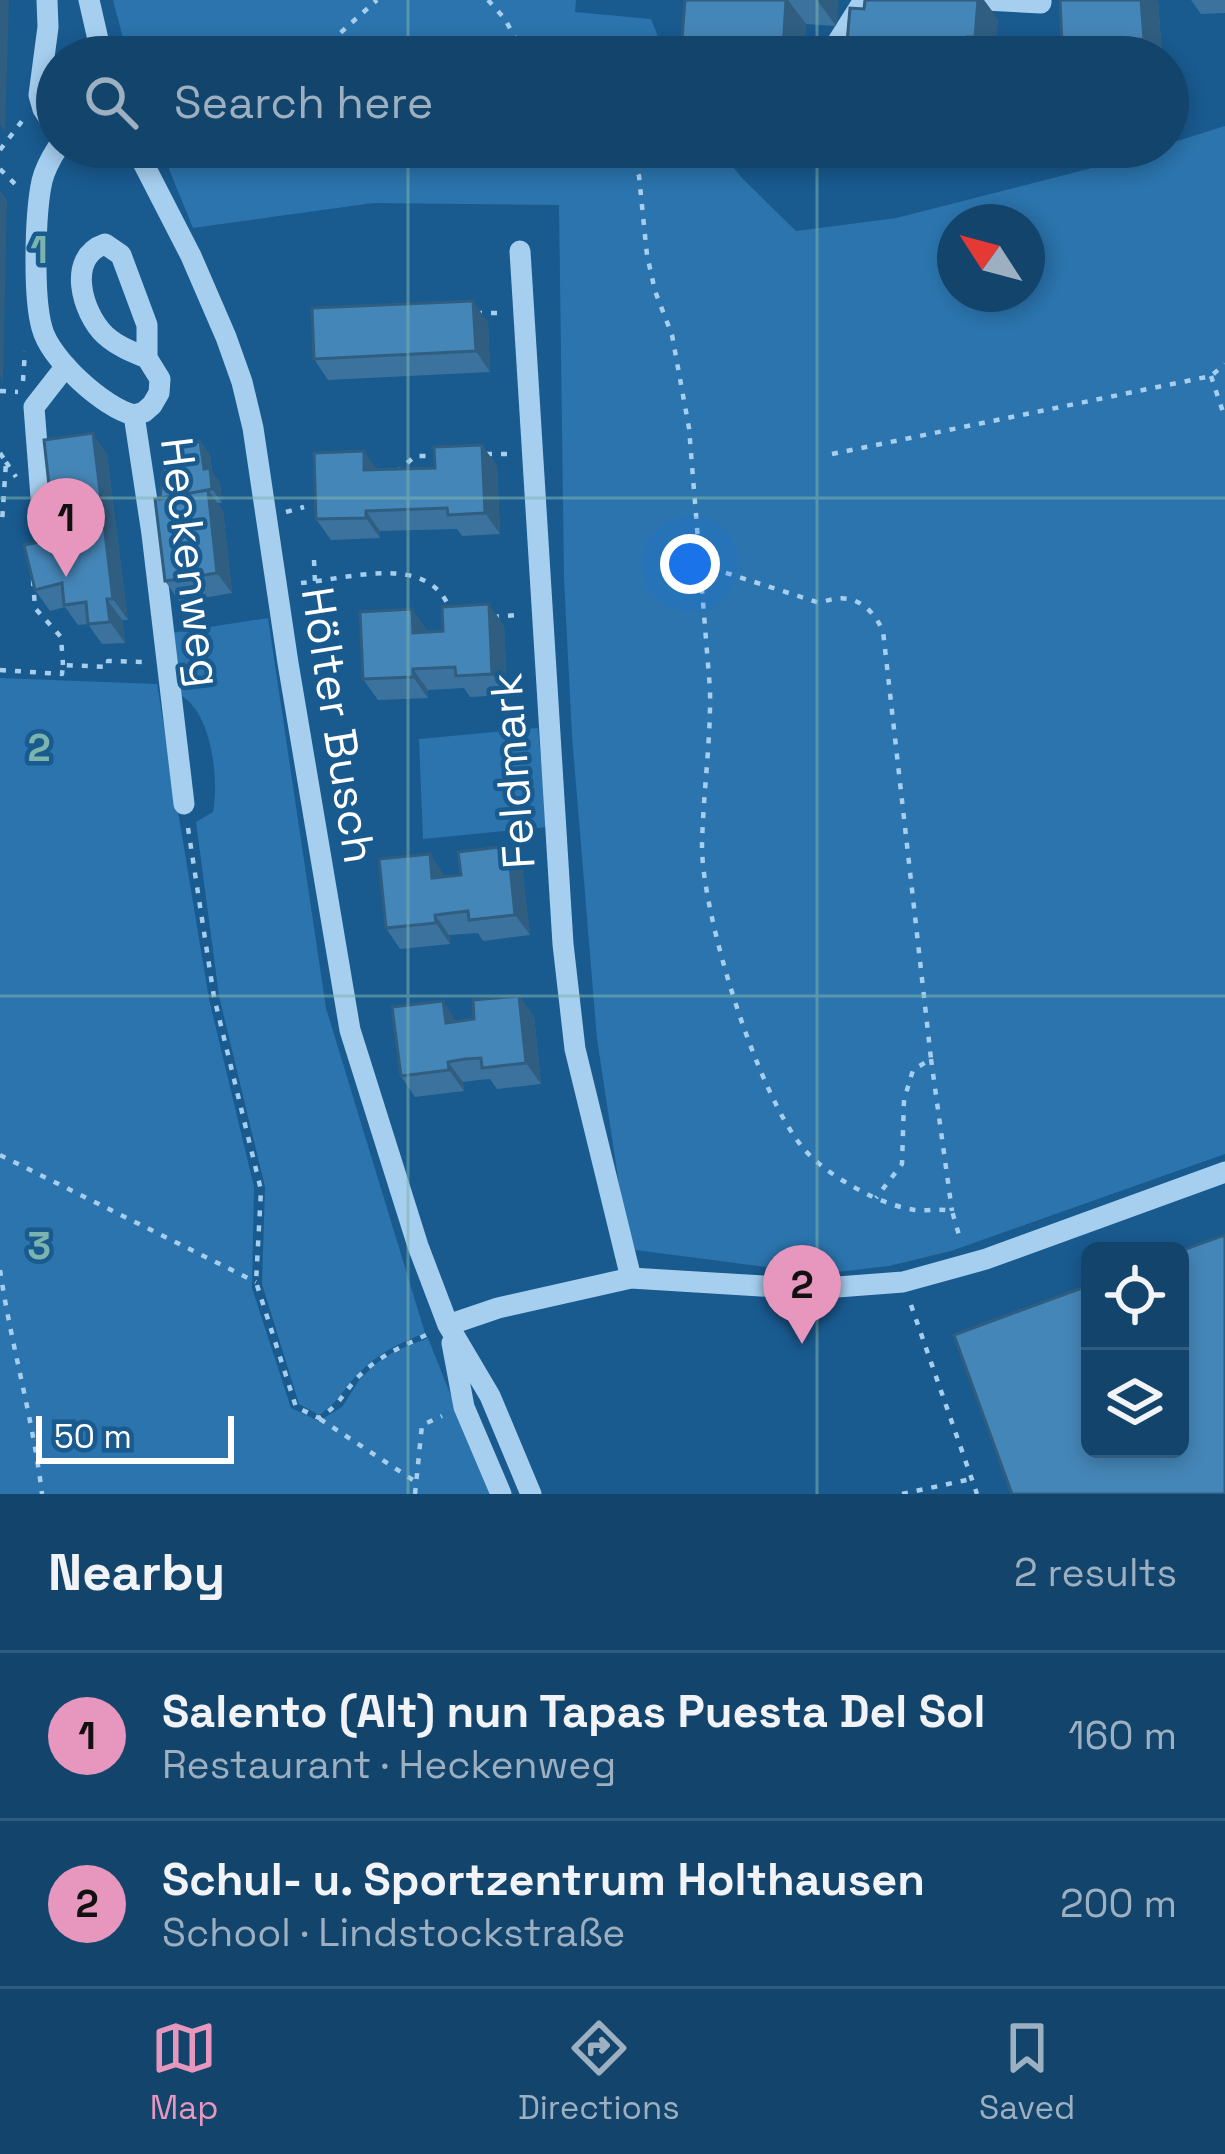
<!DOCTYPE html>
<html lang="en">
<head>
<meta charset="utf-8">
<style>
  body { margin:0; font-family:"Space Grotesk",sans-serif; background:#204e73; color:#f1f3f6 }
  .controls { position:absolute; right:36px; bottom:36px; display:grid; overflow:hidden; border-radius:18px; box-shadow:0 6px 18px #0003 }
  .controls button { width:108px; height:108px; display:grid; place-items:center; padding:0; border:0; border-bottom:3px solid #325c7e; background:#13446b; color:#f1f3f6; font:60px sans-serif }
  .compass { position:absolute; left:937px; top:204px; width:108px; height:108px; border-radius:50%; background:#13446b; box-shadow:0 6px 18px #0003; rotate:306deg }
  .scale { position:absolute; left:36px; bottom:30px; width:198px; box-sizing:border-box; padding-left:12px; border:6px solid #fff; border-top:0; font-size:33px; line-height:42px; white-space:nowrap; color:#fff; -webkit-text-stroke:9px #195a8f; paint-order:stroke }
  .you { position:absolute; left:690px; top:564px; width:42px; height:42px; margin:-30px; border:9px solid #fff; border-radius:50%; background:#1a73e8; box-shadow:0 0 0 18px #1a73e833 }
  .badge { display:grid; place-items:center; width:78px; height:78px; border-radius:50%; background:#e797bd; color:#111; font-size:39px; font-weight:700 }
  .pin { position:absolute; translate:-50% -99px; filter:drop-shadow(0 3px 6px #0008) }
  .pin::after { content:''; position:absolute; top:63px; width:42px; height:36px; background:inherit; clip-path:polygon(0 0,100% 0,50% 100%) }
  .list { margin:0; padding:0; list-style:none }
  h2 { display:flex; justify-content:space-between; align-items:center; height:156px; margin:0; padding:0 48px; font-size:51px }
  h2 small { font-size:39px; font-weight:400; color:#9db0c1 }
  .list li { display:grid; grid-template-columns:78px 1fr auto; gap:36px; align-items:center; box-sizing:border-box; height:168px; padding:0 48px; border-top:3px solid #325c7e }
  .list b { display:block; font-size:45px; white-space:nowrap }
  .list p { margin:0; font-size:39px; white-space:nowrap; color:#9db0c1 }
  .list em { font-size:39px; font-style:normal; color:#9db0c1 }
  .icon { flex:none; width:66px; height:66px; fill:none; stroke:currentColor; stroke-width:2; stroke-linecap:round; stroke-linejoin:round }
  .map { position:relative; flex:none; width:1225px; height:1494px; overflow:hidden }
  .search { position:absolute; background:#13446b; box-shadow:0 6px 18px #0003; left:36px; right:36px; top:36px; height:132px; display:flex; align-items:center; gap:30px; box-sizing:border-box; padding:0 42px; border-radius:66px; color:#9db0c1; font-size:45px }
  .sheet { height:492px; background:#13446b }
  nav { display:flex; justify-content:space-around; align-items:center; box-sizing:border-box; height:168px; border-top:3px solid #325c7e; background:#13446b; font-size:33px; color:#9db0c1 }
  nav a { display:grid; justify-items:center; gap:6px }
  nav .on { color:#e797bd }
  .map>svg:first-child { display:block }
  .green { fill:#2b74ad; fill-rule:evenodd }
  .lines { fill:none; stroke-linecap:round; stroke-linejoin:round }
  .path { stroke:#a6cfef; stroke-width:4.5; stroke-dasharray:6 9; stroke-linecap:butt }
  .minor { stroke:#a6cfef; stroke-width:21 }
  .wall { fill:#3b739e }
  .shaded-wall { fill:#305e81 }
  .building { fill:#4586b8; stroke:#305e81; stroke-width:3 }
  .grid { fill:none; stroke:#7bb4af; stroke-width:3; stroke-opacity:0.55 }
  .labels { text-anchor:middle; stroke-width:9; stroke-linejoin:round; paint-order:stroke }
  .street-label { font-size:45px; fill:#fff; stroke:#195a8f }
  .grid-label { font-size:39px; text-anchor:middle; font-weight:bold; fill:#7bb4af; stroke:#195a8f; stroke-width:9; stroke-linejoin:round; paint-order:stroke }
</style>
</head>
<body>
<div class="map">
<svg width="1225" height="1494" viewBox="0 0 1225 1494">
  <rect width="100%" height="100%" fill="#195a8f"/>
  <path class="green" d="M113,0H576L575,12L651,19L666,57H128Z
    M1225,126V1154L951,1251L889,1266L820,1274L635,1250L622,1204L597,1039L572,736L564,579L559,205L373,203L193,228L160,147H717L742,178L796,231L896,218L1092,168L1160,147H1168V144ZM955,222H1027V294H955Z
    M268,618L326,1008L425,1333C400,1343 378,1353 359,1373C342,1390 340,1401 319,1415L299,1404L262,1284L265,1187L219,996L196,822L213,812C219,779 212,712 180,695L171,633Z
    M0,678L157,684L209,999L254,1187L252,1288L291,1408L319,1421L342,1407L360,1379L378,1362L395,1351L428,1338L490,1494H0Z
    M538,728L547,827L423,839L419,739Z"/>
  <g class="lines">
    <path class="path" d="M488,0L505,19L525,57
      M303,57L338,35L377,0
      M626,147L639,176L647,255L655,291L672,335L689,428L710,689C711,742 703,793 702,846C702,916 758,1096 804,1149C820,1168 848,1185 871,1196C884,1202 901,1208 915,1210C928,1211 939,1208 952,1211L961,1242
      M0,150L22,121
      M168,161L181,147
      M0,169L17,186
      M476,313H500
      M1211,376L1225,418
      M23,381L25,351
      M0,391L18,392
      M0,453L6,462L2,522H0
      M486,454H510
      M832,454L1211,376L1225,364
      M6,462L16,477
      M396,473L415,456H438
      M286,512L304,507
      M700,558L720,571L820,603C849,591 870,603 883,631L931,1059L913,1070L904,1100L902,1164L876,1198
      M314,560L315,582
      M33,580L35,608L61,637L63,665
      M301,583C350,579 430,551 451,612
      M493,617L518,615
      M0,670L62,674L63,665L108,667V661L143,662
      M188,828L214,997L261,1190L256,1282L296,1407L319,1418C341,1404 342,1394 359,1376C379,1356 401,1347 426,1335
      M931,1059L952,1211
      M0,1155L256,1282
      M0,1270C11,1345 33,1418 42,1494
      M911,1305L977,1494
      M320,1419L416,1482
      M415,1494L422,1425L442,1416
      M902,1494L971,1479"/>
    <path class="minor" d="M47,0L48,27L39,95L43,109L57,130
      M89,0L102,57
      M985,0L1041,3V0
      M830,54L864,0
      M58,147C51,158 45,168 42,181C35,213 33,297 42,328C50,359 104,408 134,415L152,534L184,804
      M135,147L191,256L226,337L242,382L253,428L288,663L350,1030L418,1246L448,1325L490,1396L531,1494
      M520,251L563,944L575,1049L631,1278
      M134,415L144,412L152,405L159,393L160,379L147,358V325L121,255L105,244C66,257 82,313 105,335C117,346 132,352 147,358
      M42,510L34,407L66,366
      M448,1325L498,1308L631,1278L811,1289L903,1282L986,1259L1225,1172
      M452,1343L464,1407L501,1494"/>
  </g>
  <path class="wall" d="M685,0H838L836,26L806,24L804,50L846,54L998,19L994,57H685L681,52Z
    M1060,0H1158L1162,57H1072L1062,44Z
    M1191,0H1225V13L1201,14Z
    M488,322L490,372L328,380L314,359Z
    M200,441L210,455L212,472L220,483L222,503H217L223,511L232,593L180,602L165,581L160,499Z
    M482,445L497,466L500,534L462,536L457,529L380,531V538L331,540L316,519L377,470L435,468Z
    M107,454L128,620H122L125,643L102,644L88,624L78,625L65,607L50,611L35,590L55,539Z
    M504,625L507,695L470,697L464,688L428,690V698L378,700L363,679L427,630V632Z
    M508,846L522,867L530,935L483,941L478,933L449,935L450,944L400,949L386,928L430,854L444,877L461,875Z
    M534,1016L541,1084L497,1089L490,1079L479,1080L463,1082L464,1091L415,1097L401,1076L457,1021Z"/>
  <path class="shaded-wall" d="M0,0H9L5,132L0,124Z
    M786,0H788L806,24L803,57L783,49Z
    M817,0H838L836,26Z
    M978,0H984L998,19L994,57H989L975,37Z
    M1141,0H1158L1162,57H1157L1144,39Z
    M967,37L982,57H966Z
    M0,190L7,200L3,382L0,377Z
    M473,301L488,322L490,372L476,351Z
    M93,433L107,454L128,620L113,599Z
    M200,441L210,455L212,472L220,483L222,503L212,489L204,469Z
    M482,445L497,466L500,534L485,513Z
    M364,451L378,471L364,470Z
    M208,490L223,511L232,593L217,573Z
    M366,511L380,531V538L366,518Z
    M107,599L122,620L125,643L110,622Z
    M489,604L504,625L507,695L492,674Z
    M412,609L427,630L428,653L413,633Z
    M413,669L428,690V698L413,677Z
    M508,846L522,867L530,935L515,915Z
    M430,854L444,875L446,899L432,878Z
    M435,915L449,935L450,944L436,923Z
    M519,996L534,1016L541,1084L526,1063Z
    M443,1001L457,1022L446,1023Z
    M448,1062L463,1082L464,1091L449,1070Z"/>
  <path class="building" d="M685,0H786L783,49L846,54L850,8L864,9L865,0H978L975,37H967L966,57H722V55L681,52Z
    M1060,0H1141L1144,39L1062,44Z
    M1134,46L1136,57H1085Z
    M473,301L476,351L314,359L312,308Z
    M93,433L113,599H107L110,622L88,624L86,602L64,605L62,583L35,590L24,545L55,539L44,440Z
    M200,441L204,469L210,468L212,489L160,499L163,468L177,449Z
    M482,445L485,513L448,515L447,508L366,511V518L316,519L314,453L364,451V470L435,468L434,447Z
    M208,490L217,573L165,581L155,499Z
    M489,604L492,674L456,676L455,667L413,669V677L363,679L360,612L412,609L413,633L427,632L443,631L442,607Z
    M508,846L515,915L469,920L468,911L435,915L436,923L386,928L379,859L430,854L432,878L461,875L458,852Z
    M519,996L526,1063L482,1068L481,1058L465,1059L448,1062L449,1070L401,1076L392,1007L443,1001L446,1023L474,1019L473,1000Z
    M1225,1235V1494H1012L954,1335L1090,1285V1449H1180V1251Z"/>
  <path class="grid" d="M408,0V57M817,0V57M408,147V1494M817,147V1494M0,498H1225M0,996H1225"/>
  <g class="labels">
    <g class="street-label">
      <text transform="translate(192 562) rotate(83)" y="16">Heckenweg</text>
      <text transform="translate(339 725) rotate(81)" y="16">Hölter Busch</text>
      <text transform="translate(512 771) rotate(-94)" y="16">Feldmark</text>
    </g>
  </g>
  <g class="grid-label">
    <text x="39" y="263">1</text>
    <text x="39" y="761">2</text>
    <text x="39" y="1259">3</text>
  </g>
</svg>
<div class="controls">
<button><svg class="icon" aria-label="locate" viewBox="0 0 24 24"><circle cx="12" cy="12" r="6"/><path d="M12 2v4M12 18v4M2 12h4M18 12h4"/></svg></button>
<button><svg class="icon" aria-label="layers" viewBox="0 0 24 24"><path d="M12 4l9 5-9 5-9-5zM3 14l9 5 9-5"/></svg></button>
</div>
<svg class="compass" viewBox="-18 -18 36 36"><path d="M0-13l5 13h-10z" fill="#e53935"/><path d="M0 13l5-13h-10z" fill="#9db0c1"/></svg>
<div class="scale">50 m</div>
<div class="you"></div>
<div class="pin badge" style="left:66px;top:577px">1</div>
<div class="pin badge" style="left:802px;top:1344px">2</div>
<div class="search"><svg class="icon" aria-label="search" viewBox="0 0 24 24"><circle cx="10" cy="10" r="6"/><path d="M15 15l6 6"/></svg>Search here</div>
</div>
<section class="sheet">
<h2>Nearby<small>2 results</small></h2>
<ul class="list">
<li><span class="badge">1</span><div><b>Salento (Alt) nun Tapas Puesta Del Sol</b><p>Restaurant · Heckenweg</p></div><em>160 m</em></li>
<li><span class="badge">2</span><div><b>Schul- u. Sportzentrum Holthausen</b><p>School · Lindstockstraße</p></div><em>200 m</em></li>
</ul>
</section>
<nav>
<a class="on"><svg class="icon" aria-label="map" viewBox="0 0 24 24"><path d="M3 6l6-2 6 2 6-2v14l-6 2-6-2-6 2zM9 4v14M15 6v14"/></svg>Map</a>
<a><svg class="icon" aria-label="directions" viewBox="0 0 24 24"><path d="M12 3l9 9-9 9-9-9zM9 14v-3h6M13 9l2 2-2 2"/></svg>Directions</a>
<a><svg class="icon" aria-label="saved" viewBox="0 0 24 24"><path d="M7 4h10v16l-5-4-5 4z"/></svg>Saved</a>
</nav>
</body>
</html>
